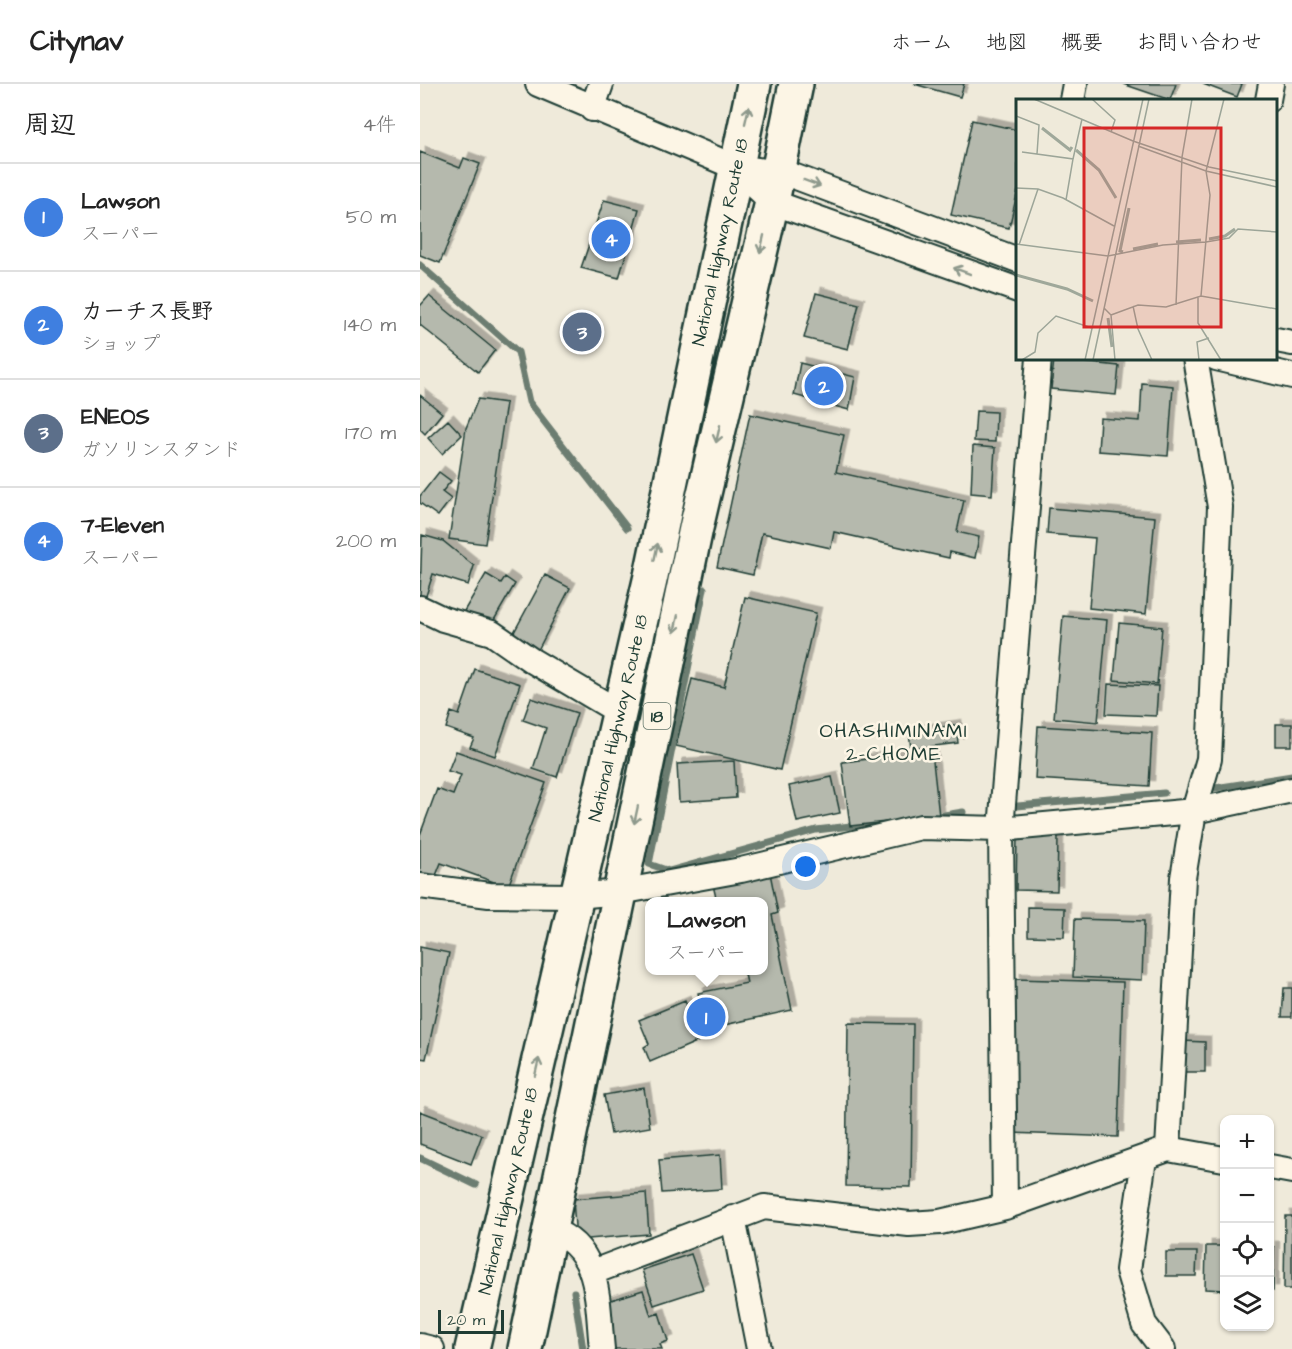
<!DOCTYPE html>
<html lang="ja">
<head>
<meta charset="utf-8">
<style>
  body { margin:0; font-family:"Architects Daughter","Klee One",sans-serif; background:#f6f6f6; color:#222 }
  .controls { position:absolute; right:18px; bottom:18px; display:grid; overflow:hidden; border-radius:12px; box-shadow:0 2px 4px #0004 }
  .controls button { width:54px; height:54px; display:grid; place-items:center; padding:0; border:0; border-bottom:2px solid #e0e0e0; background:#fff; color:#222; font:30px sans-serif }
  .scale { position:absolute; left:18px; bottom:15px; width:66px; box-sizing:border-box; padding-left:6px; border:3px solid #1f3d34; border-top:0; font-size:16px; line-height:21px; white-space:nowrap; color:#1f3d34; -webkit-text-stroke:4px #fcf5e5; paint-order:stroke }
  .you { position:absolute; left:386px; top:783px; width:21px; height:21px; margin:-15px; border:4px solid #fff; border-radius:50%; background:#1a73e8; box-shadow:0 0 0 9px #1a73e833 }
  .badge { display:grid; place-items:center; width:39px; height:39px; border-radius:50%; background:#1f3d34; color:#fff; font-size:20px; font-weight:700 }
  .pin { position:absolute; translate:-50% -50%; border:3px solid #fff; box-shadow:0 2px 6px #0006 }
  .popup { position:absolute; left:225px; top:813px; width:123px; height:78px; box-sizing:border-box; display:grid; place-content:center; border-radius:12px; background:#fff; filter:drop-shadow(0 2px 4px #0005); font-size:20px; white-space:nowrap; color:#767676 }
  .popup b { font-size:22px; color:#222 }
  .popup::after { content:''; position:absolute; left:50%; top:100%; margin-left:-12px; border:12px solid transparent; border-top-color:#fff }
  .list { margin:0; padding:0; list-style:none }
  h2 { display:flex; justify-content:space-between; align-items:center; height:78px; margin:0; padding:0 24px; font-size:26px }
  h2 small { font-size:20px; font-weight:400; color:#767676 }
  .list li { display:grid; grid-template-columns:39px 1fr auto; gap:18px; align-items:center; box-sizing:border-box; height:108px; padding:0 24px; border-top:2px solid #e0e0e0 }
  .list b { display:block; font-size:22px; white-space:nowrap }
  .list p { margin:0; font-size:20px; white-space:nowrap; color:#767676 }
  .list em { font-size:20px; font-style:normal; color:#767676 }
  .icon { flex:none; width:33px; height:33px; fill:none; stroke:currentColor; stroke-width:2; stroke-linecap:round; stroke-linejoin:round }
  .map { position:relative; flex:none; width:872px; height:1265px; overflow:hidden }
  header { display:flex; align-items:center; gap:36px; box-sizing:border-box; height:84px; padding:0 30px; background:#fff; border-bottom:2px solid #e0e0e0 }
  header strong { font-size:28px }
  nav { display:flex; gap:33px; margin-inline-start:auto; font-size:21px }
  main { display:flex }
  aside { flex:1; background:#fff }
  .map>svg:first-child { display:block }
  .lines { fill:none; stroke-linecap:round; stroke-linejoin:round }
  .stream { stroke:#6c7d71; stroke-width:7 }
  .building { fill:#b5b9ad; stroke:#1f3d34; stroke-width:1.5; filter:url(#shadow) }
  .minor-casing { stroke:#1f3d34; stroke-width:28 }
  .highway-casing { stroke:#1f3d34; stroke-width:38 }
  .minor { stroke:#fcf5e5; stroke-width:24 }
  .highway { stroke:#fcf5e5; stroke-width:33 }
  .oneway { stroke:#8e998c }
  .labels { text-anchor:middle; stroke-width:5; stroke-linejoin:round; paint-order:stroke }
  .shield { fill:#fcf5e5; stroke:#617469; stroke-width:1.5 }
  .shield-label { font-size:16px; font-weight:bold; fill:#1f3d34 }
  .street-label { font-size:18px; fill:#1f3d34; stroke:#fcf5e5 }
  .neighbourhood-label { font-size:20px; letter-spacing:1.5px; fill:#1f3d34; stroke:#fcf5e5 }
  .inset-river { fill:none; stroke:#9fa89a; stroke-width:3 }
  .inset-road { fill:none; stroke:#9ca598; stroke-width:1.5 }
  .view { fill:#d62828; fill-opacity:0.15; stroke:#d62828; stroke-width:3 }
  .inset-edge { fill:none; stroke:#1f3d34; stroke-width:3 }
</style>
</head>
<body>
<header>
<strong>Citynav</strong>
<nav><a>ホーム</a><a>地図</a><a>概要</a><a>お問い合わせ</a></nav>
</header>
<main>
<aside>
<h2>周辺<small>4件</small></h2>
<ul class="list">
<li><span class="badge" style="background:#3f7fe0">1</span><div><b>Lawson</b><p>スーパー</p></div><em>50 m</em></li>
<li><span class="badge" style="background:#3f7fe0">2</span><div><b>カーチス長野</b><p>ショップ</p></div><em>140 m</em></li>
<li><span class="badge" style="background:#5c6f8a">3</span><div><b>ENEOS</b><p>ガソリンスタンド</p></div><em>170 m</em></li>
<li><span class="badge" style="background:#3f7fe0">4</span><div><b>7-Eleven</b><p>スーパー</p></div><em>200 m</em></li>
</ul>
</aside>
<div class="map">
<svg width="872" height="1265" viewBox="0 0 872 1265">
  <defs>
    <filter id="shadow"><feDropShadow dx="5.5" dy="-5.5" stdDeviation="0" flood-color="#0004"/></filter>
  </defs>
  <rect width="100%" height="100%" fill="#efeada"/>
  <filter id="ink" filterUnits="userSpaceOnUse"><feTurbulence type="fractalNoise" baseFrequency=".0167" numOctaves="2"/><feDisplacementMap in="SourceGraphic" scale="12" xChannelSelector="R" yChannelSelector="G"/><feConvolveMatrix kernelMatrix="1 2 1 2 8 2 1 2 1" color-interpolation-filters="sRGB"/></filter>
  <g filter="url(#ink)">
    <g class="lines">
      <path class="stream" d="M0,181L98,268L109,318L207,444
        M284,505L229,780L249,787L396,746L483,736
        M795,704L872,692
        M586,723L744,709
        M512,733L543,728
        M0,1074L56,1101
        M154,1208L163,1265"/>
    </g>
    <path class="building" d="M494,0H544L540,13Z
      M703,0H756L750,16Z
      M783,0H822L817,13Z
      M552,36L598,46V106L589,144L531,131Z
      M0,68L40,84L44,74L60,80L20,179L0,171Z
      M184,116L219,125L199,194L161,184Z
      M396,209L439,220L428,265L384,254Z
      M9,212L75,266L58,288L0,241V222Z
      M634,275L699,282L696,311L631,305Z
      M380,279L435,293L429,326L374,311Z
      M722,299L753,302L748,372L678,367L680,334L720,337Z
      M0,311L22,329L5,350L0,345Z
      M58,315L86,319L65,460L29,455L46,344Z
      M556,327L576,328L575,358L554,357Z
      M330,330L424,351L416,388L544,416L537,448L559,453L555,474L530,468L529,474L414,448L411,464L342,449L333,491L297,483Z
      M28,336L42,351L22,370L8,354Z
      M553,362L575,364L572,411L551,409Z
      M19,388L31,397L22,408L31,415L18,432L0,419V412Z
      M629,424L735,433L726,530L669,524L675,454L627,450Z
      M2,451L23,457L54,482L48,501L13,490L5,515L0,513Z
      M66,490L81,499L85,493L95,500L70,543L44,527Z
      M125,491L150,504L118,566L92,552Z
      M325,513L396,529L360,686L256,662L272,595L304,603Z
      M643,532L687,536L678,638L634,634Z
      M699,539L742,543L737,600L694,596Z
      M55,585L100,600L75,672L50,663L54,654L26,644L31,628L39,631Z
      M688,600L738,602L736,632L686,630Z
      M111,614L157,629L137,693L113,685L126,644L103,636Z
      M856,640H872V662H856Z
      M536,641L538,659L491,665L489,648Z
      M618,642L732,649L729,702L615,695Z
      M36,667L126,699L88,803L21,779L15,794L0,789V751L17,705L33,711L41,691L28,687Z
      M512,668L519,732L430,742L422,678Z
      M314,677L316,714L259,718L257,680Z
      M412,693L420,729L377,738L369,702Z
      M597,752L638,753L637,807L596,806Z
      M350,789L358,829L352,831L372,926L286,945L278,909L327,899L324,886H343V818H297L293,801Z
      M608,823L645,824L644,853L608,852Z
      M655,835L724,837L722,896L653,893Z
      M0,863L29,869L6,975L0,974Z
      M595,895L703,898L698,1053L590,1049Z
      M864,904H872V933H862Z
      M265,917L281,956L230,978L224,963L229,960L219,936Z
      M428,939L493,940L491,1103L426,1102Z
      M763,957L785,958V988H763Z
      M224,1004L230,1043L191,1050L184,1011Z
      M0,1027L62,1051L51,1080L0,1060Z
      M300,1071L302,1105L242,1109L239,1076Z
      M226,1109L229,1150L156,1156L153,1115Z
      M865,1132H872V1205H864Z
      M786,1162H804V1206L785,1205Z
      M850,1163H854L853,1207H850Z
      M746,1168H777L776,1192H746Z
      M271,1170L283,1205L234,1221L222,1186Z
      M223,1206L231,1232L239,1229L248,1257L240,1260L242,1265H179L166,1224Z"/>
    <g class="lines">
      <g class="minor-casing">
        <path id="minor" d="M118,0L315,83L368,90L598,176
          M652,16L655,0
          M848,16L851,0
          M172,25L181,0
          M315,83L352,118L598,206
          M856,256L872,259
          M796,274L872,292
          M0,524L23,535L72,549L111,576L199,628
          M0,802L69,811L156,812L200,808L321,786L501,743L581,745L774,727L872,706
          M748,1065L763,794L774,727L789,675L800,423L775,274
          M724,1075L708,1186L724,1240L743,1265
          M850,1083L872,1087
          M585,1123L581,745L619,274
          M313,1134L339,1265
          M130,1146C182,1163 177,1220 182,1265
          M173,1188L344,1123L489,1140L520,1138L585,1123L748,1065L804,1075
          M0,1262L12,1265"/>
      </g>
      <g class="highway-casing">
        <path id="highway" d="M52,1265L231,492L334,0
          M105,1265L276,444L352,118L376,0"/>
      </g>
      <use href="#minor" class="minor"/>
      <use href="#highway" class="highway"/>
    </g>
    <defs><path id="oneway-shaft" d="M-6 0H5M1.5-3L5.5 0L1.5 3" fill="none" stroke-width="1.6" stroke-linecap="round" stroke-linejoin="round" transform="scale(1.5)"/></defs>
    <g class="oneway">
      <use href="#oneway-shaft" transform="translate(327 31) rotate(-77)"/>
      <use href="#oneway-shaft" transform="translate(392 99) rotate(20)"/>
      <use href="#oneway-shaft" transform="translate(342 160) rotate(103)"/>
      <use href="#oneway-shaft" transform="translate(542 187) rotate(-160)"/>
      <use href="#oneway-shaft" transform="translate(298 350) rotate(103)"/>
      <use href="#oneway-shaft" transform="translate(236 468) rotate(-78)"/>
      <use href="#oneway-shaft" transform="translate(256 540) rotate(102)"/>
      <use href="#oneway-shaft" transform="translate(216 731) rotate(102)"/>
      <use href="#oneway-shaft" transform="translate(117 983) rotate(-77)"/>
    </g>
  </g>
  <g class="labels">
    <rect class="shield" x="223.5" y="619" width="27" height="26" rx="4.5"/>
    <g class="shield-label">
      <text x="237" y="638">18</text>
    </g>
    <g class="street-label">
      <text transform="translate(300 158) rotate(-78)" y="6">National Highway Route 18</text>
      <text transform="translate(198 634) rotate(-77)" y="6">National Highway Route 18</text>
      <text transform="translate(88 1107) rotate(-77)" y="6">National Highway Route 18</text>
    </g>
    <g class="neighbourhood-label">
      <text x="474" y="653">OHASHIMINAMI<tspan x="474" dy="23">2-CHOME</tspan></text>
    </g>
  </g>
  <g transform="translate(596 15)">
    <rect width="261" height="261" fill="#efeada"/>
    <path class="inset-river" d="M26,29L54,51L56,48M60,51L83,71L100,99M193,140L209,137L219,130M160,143L185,141M117,150L142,145M107,153L104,152L113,109M0,176L51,190L77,202M92,219L96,248"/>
    <path class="inset-road" d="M18,0L117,42L193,68L261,82M76,0L99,21L95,33M0,17L23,26L21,55M122,47L190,72L261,88M6,53L57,60L50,101M57,60L66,20M0,89L22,90L47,99L98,127M0,145L92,157L147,146L190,143L213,139L222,130L261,133M3,146L22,90M185,197L194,96L190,72L208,0M182,198V224L205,261M160,206L166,58L176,0M117,207L122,230L136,261M88,209L95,216L99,261M95,216L122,206L150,208L185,197L261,210M6,261L19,253L22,234L40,217L76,229M69,261L127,0M77,261L133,0M183,261L181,243L193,239"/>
    <path class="view" d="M68,29H205V228H68Z"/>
    <rect width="261" height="261" class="inset-edge"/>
  </g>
</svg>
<div class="controls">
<button>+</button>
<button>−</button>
<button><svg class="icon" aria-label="locate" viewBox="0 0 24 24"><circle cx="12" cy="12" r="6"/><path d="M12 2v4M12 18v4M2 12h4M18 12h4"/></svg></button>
<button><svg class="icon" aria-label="layers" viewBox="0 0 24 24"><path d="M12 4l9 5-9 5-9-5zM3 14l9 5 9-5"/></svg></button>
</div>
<div class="scale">20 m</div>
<div class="you"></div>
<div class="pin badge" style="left:286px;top:933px;background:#3f7fe0">1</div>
<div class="popup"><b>Lawson</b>スーパー</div>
<div class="pin badge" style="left:404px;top:302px;background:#3f7fe0">2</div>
<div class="pin badge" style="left:162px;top:248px;background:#5c6f8a">3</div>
<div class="pin badge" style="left:191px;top:155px;background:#3f7fe0">4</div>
</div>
</main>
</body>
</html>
